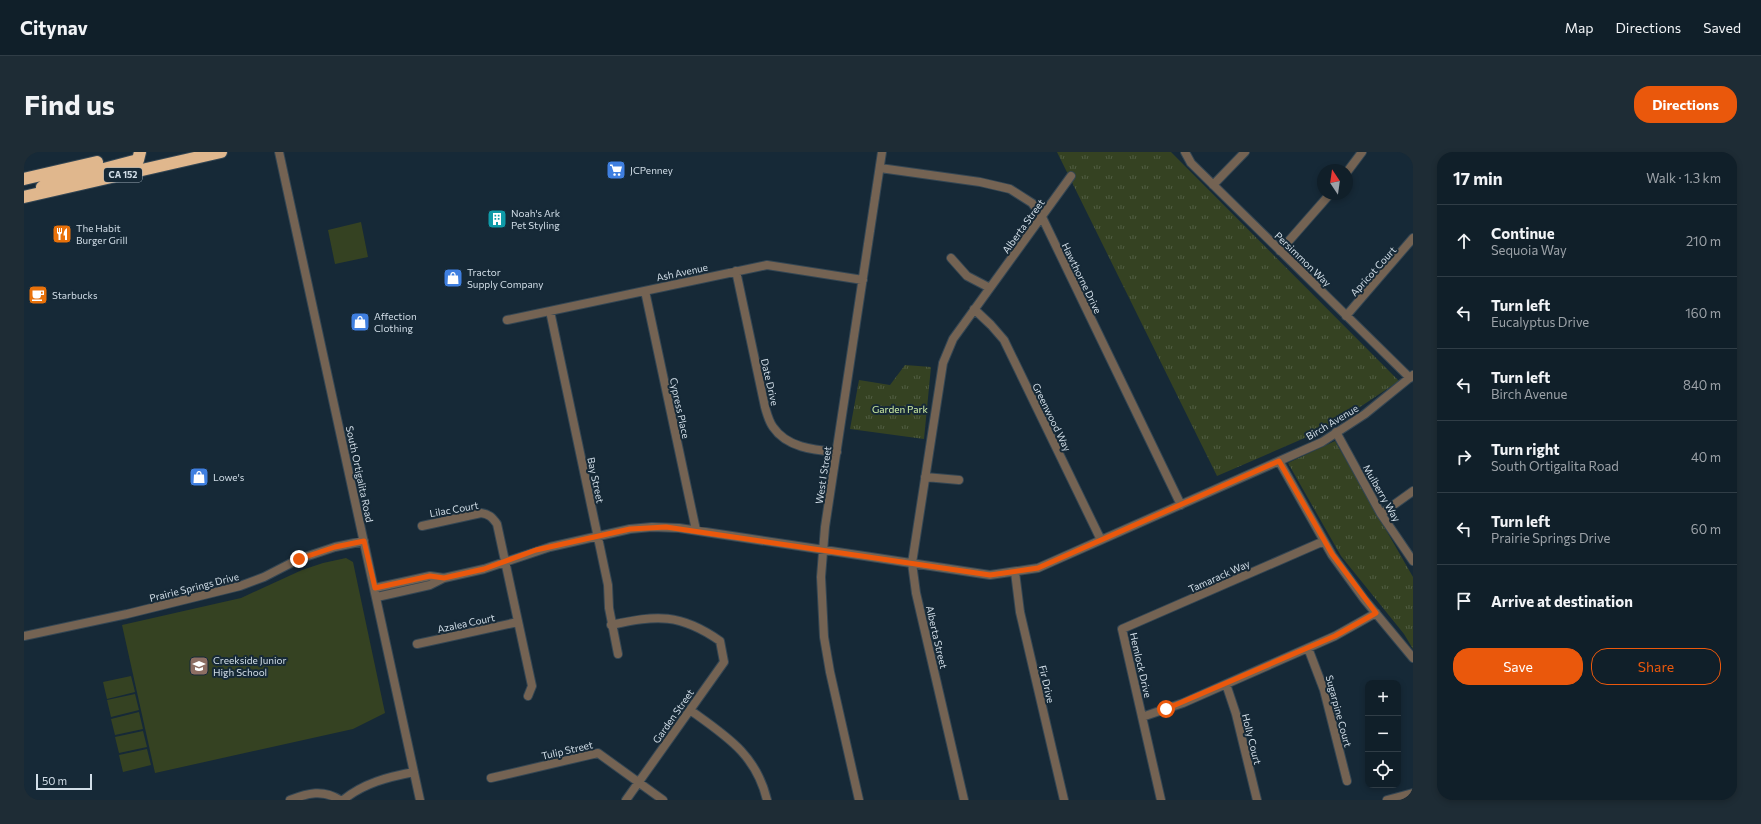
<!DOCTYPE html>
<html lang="en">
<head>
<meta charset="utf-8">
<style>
  body { margin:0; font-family:Commissioner,sans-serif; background:#1e2c35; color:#f1f3f6 }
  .controls { position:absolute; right:12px; bottom:12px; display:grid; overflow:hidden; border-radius:8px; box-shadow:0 2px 6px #0003 }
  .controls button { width:36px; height:36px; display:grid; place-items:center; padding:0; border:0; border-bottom:1px solid #303d46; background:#101f29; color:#f1f3f6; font:20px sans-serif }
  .compass { position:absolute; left:1293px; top:12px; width:36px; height:36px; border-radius:50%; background:#101f29; box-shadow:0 2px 6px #0003; rotate:347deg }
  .scale { position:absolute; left:12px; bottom:10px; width:56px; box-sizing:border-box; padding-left:4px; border:2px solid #d2dee8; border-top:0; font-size:11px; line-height:14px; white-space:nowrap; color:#d2dee8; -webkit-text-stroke:3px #162937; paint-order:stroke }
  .stop { position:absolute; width:12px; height:12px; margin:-9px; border:3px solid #ea580c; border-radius:50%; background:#fff }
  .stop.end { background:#ea580c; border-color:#fff; box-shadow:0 1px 4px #0008 }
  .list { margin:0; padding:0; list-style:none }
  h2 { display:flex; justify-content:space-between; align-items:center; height:52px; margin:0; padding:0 16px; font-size:17px }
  h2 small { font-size:13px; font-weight:400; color:#9ca2a8 }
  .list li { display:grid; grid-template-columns:26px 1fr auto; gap:12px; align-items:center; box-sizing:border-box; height:72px; padding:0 16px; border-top:1px solid #303d46 }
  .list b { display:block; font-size:15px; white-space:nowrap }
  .list p { margin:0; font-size:13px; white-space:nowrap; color:#9ca2a8 }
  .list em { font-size:13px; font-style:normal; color:#9ca2a8 }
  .actions { display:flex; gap:8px; padding:12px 16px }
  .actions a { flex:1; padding:9px 0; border:1px solid #ea580c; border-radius:16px; text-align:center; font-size:14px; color:#ea580c }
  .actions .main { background:#ea580c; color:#fff }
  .icon { flex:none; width:22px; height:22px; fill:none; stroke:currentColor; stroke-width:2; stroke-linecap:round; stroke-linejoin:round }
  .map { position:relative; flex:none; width:1389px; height:648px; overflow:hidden; border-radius:16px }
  header { display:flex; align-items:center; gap:24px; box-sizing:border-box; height:56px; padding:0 20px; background:#101f29; border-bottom:1px solid #303d46 }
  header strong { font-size:19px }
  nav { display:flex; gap:22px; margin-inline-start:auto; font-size:14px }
  .intro { display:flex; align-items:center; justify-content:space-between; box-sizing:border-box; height:96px; padding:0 24px }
  h1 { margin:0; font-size:28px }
  .button { padding:10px 18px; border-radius:16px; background:#ea580c; color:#fff; font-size:14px; font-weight:700 }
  main { display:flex; gap:24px; padding:0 24px }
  aside { flex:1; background:#101f29; border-radius:16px; box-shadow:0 2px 6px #0003 }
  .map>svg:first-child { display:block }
  .green { fill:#354222 }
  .park { fill:url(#park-tufts) }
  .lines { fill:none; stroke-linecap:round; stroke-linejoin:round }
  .minor-casing { stroke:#344653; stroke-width:10 }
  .highway-casing { stroke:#344653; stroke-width:14 }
  .minor { stroke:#746353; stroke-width:8 }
  .highway { stroke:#e0b78d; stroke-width:12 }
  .route { stroke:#ea580c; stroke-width:5 }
  .labels { text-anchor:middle; stroke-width:4; stroke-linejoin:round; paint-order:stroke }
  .shield { fill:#162937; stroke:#9aa8b3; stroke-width:1 }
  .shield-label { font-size:9px; font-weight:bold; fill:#d2dee8 }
  .poi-label { font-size:10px; fill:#d2dee8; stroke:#162937; text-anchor:start }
  .street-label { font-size:10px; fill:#d2dee8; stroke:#162937 }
  .park-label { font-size:10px; fill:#d1f0a5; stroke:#162937 }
</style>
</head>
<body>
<header>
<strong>Citynav</strong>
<nav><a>Map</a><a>Directions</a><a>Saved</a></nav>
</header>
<div class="intro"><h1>Find us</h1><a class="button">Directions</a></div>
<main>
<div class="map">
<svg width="1389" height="648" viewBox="0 0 1389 648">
  <defs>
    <pattern id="park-tufts" width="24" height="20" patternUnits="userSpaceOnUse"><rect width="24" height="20" fill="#354222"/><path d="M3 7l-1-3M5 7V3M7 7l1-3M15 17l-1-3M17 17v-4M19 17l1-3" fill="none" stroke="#515d42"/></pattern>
  </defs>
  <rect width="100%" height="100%" fill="#162937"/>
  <path class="green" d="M337,70L344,105L311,112L304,78Z
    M322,406L329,410L361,561L329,577L131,621L98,473L217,446L278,418L299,411Z
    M107,524L111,540L83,547L79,530Z
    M111,542L115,558L87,565L83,548Z
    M115,560L119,577L91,583L87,567Z
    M119,579L123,595L95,601L91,585Z
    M123,597L127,613L99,620L95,603Z"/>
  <path class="park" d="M1033,0H1147L1375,229L1306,275L1193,324Z
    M881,213L907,215L900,287L826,277L835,228L866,233Z
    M1311,289L1389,425V497L1380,482L1317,404L1264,311Z"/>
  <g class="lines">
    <g class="minor-casing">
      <path id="minor" d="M255,0L396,648
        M1161,0L1167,11L1386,226
        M856,16L956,30L986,37L1008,51L1018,65L1157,353
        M1323,20L1338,0
        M1189,33L1221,0
        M1256,99L1306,42
        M927,106L943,124L966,136
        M712,119L741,255C743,262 745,270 749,275C763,296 791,298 813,300
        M621,139L672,378
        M950,157L967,173L980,188L1077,388
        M526,159L584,433L585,456L594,502
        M1322,164L1389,86
        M483,168L743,113L839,128
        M1312,280L1357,362L1389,409
        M1255,309L1308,403L1340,447L1389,506
        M901,325L935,328
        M1357,362L1389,339
        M398,374L457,361C465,362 468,365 473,372L508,534L504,544
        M991,420L996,460L1040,648
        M351,436L406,424L420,426
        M353,445L406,433L420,426L460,417L526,395L606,377L628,375L655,376L966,423L1014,416L1298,290L1341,262L1389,223
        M587,473C633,463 656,461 696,489L700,510L602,648
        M0,484L103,462L216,434L240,425L275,407L311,395L340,389
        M393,492L494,470
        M1284,496L1300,538L1323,629
        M1202,532L1212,562L1233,648
        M666,558C702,584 732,602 743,648
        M1118,565L1159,551L1311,484L1352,461
        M467,626L574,601L639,648
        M266,648C284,641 299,637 316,648
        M319,648C340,631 364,625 390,620
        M835,648L806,520L800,485L797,425L801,375L858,0
        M940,648L892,441L888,411L919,211L929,187L1047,24
        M1137,648L1098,477L1300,389
        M1363,648L1389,641"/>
    </g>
    <g class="highway-casing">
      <path id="highway" d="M0,27L73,10
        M18,35L34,29L114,8L116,0
        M0,45L197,0"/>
    </g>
    <use href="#minor" class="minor"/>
    <use href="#highway" class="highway"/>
  </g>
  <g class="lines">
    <path class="route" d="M275,407L311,395L340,389L351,436L406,424L420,426L460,417L512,398L606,377L642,375L966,423L1014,416L1255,309L1308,402L1352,461L1311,484L1142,557"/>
  </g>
  <defs>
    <g id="supermarket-square" transform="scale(1)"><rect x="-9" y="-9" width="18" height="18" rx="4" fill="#3f7fe0" stroke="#162937"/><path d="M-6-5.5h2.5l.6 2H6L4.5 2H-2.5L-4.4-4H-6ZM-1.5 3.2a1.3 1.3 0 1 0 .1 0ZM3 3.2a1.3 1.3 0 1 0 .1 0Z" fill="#fff"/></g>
    <g id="building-square" transform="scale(1)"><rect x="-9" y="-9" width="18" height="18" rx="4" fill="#0f9aa8" stroke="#162937"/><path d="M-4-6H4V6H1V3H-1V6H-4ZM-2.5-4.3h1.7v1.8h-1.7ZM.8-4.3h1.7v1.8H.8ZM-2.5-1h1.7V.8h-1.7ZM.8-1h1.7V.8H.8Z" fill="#fff"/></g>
    <g id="restaurant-square" transform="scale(1)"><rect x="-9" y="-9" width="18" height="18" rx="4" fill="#e8710a" stroke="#162937"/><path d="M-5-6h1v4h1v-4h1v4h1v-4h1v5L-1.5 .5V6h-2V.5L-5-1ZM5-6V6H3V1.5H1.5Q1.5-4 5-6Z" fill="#fff"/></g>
    <g id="shop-square" transform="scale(1)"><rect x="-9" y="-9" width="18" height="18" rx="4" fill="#3f7fe0" stroke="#162937"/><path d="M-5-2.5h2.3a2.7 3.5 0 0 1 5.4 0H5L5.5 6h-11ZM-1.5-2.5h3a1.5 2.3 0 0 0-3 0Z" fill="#fff"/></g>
    <g id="cafe-square" transform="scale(1)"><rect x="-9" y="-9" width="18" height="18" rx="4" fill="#e8710a" stroke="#162937"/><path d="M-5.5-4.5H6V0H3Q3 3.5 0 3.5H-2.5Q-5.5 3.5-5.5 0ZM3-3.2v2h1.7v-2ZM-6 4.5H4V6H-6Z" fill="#fff"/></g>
    <g id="school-square" transform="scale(1)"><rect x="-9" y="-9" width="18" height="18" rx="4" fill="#8d6e63" stroke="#162937"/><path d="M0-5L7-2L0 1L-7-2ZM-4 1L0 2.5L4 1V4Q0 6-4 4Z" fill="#fff"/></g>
  </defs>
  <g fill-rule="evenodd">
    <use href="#supermarket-square" x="592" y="18"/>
    <use href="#building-square" x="473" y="67"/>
    <use href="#restaurant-square" x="38" y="82"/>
    <use href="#shop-square" x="429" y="126"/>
    <use href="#cafe-square" x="14" y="143"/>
    <use href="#shop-square" x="336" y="170"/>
    <use href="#shop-square" x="175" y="325"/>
    <use href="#school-square" x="175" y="514"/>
  </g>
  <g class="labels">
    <rect class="shield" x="80" y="16" width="38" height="14" rx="3"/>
    <g class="shield-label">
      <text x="99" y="26">CA 152</text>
    </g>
    <g class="poi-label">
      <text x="606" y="22">JCPenney</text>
      <text x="487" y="65">Noah's Ark<tspan x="487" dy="12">Pet Styling</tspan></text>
      <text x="52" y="80">The Habit<tspan x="52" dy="12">Burger Grill</tspan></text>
      <text x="443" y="124">Tractor<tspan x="443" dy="12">Supply Company</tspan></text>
      <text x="28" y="147">Starbucks</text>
      <text x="350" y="168">Affection<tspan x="350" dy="12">Clothing</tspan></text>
      <text x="189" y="329">Lowe's</text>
      <text x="189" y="512">Creekside Junior<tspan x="189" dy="12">High School</tspan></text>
    </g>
    <g class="street-label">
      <text transform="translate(999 74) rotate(-54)" y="4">Alberta Street</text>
      <text transform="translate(1279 107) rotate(44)" y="4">Persimmon Way</text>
      <text transform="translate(1349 119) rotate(-48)" y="4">Apricot Court</text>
      <text transform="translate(658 120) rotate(-12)" y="4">Ash Avenue</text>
      <text transform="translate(1058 126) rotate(64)" y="4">Hawthorne Drive</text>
      <text transform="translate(746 230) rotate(77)" y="4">Date Drive</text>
      <text transform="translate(656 256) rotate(78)" y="4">Cypress Place</text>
      <text transform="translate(1028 265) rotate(64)" y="4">Greenwood Way</text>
      <text transform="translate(1308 270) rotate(-31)" y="4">Birch Avenue</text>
      <text transform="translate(336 322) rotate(78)" y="4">South Ortigalita Road</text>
      <text transform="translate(799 323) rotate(-81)" y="4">West I Street</text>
      <text transform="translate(572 328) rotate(78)" y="4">Bay Street</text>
      <text transform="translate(1358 341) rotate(60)" y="4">Mulberry Way</text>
      <text transform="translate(430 357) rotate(-10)" y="4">Lilac Court</text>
      <text transform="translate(1195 424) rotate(-24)" y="4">Tamarack Way</text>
      <text transform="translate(170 435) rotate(-14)" y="4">Prairie Springs Drive</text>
      <text transform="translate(442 471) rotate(-12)" y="4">Azalea Court</text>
      <text transform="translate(913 485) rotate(77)" y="4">Alberta Street</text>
      <text transform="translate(1117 513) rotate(77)" y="4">Hemlock Drive</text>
      <text transform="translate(1023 532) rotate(77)" y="4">Fir Drive</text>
      <text transform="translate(1315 559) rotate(75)" y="4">Sugarpine Court</text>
      <text transform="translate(649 564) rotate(-55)" y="4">Garden Street</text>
      <text transform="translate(1228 587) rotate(76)" y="4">Holly Court</text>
      <text transform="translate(543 598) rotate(-13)" y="4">Tulip Street</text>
    </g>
    <g class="park-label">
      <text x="876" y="261">Garden Park</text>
    </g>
  </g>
</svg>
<div class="controls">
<button>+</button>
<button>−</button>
<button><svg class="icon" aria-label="locate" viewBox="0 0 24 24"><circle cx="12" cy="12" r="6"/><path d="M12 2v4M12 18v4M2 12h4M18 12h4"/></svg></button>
</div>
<svg class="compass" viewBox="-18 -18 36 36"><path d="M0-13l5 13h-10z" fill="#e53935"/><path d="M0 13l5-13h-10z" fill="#9ca2a8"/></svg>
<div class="scale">50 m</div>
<div class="stop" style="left:1142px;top:557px"></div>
<div class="stop end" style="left:275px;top:407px"></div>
</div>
<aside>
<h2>17 min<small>Walk · 1.3 km</small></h2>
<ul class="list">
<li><svg class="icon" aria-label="ahead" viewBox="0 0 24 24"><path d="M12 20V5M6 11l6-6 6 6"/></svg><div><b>Continue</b><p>Sequoia Way</p></div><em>210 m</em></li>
<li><svg class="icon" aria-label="left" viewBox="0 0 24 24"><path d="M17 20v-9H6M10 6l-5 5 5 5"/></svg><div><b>Turn left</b><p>Eucalyptus Drive</p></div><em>160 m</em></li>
<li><svg class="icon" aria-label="left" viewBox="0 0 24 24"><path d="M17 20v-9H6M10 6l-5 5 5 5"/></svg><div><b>Turn left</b><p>Birch Avenue</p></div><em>840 m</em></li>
<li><svg class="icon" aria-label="right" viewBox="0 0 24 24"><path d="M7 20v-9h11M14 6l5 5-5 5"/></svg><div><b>Turn right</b><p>South Ortigalita Road</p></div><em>40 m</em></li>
<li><svg class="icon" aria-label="left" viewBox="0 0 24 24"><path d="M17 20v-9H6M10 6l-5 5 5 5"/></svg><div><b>Turn left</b><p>Prairie Springs Drive</p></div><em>60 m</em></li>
<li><svg class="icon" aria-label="arrive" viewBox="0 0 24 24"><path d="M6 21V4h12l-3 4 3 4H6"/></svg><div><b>Arrive at destination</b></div></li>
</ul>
<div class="actions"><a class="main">Save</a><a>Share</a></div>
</aside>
</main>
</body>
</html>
